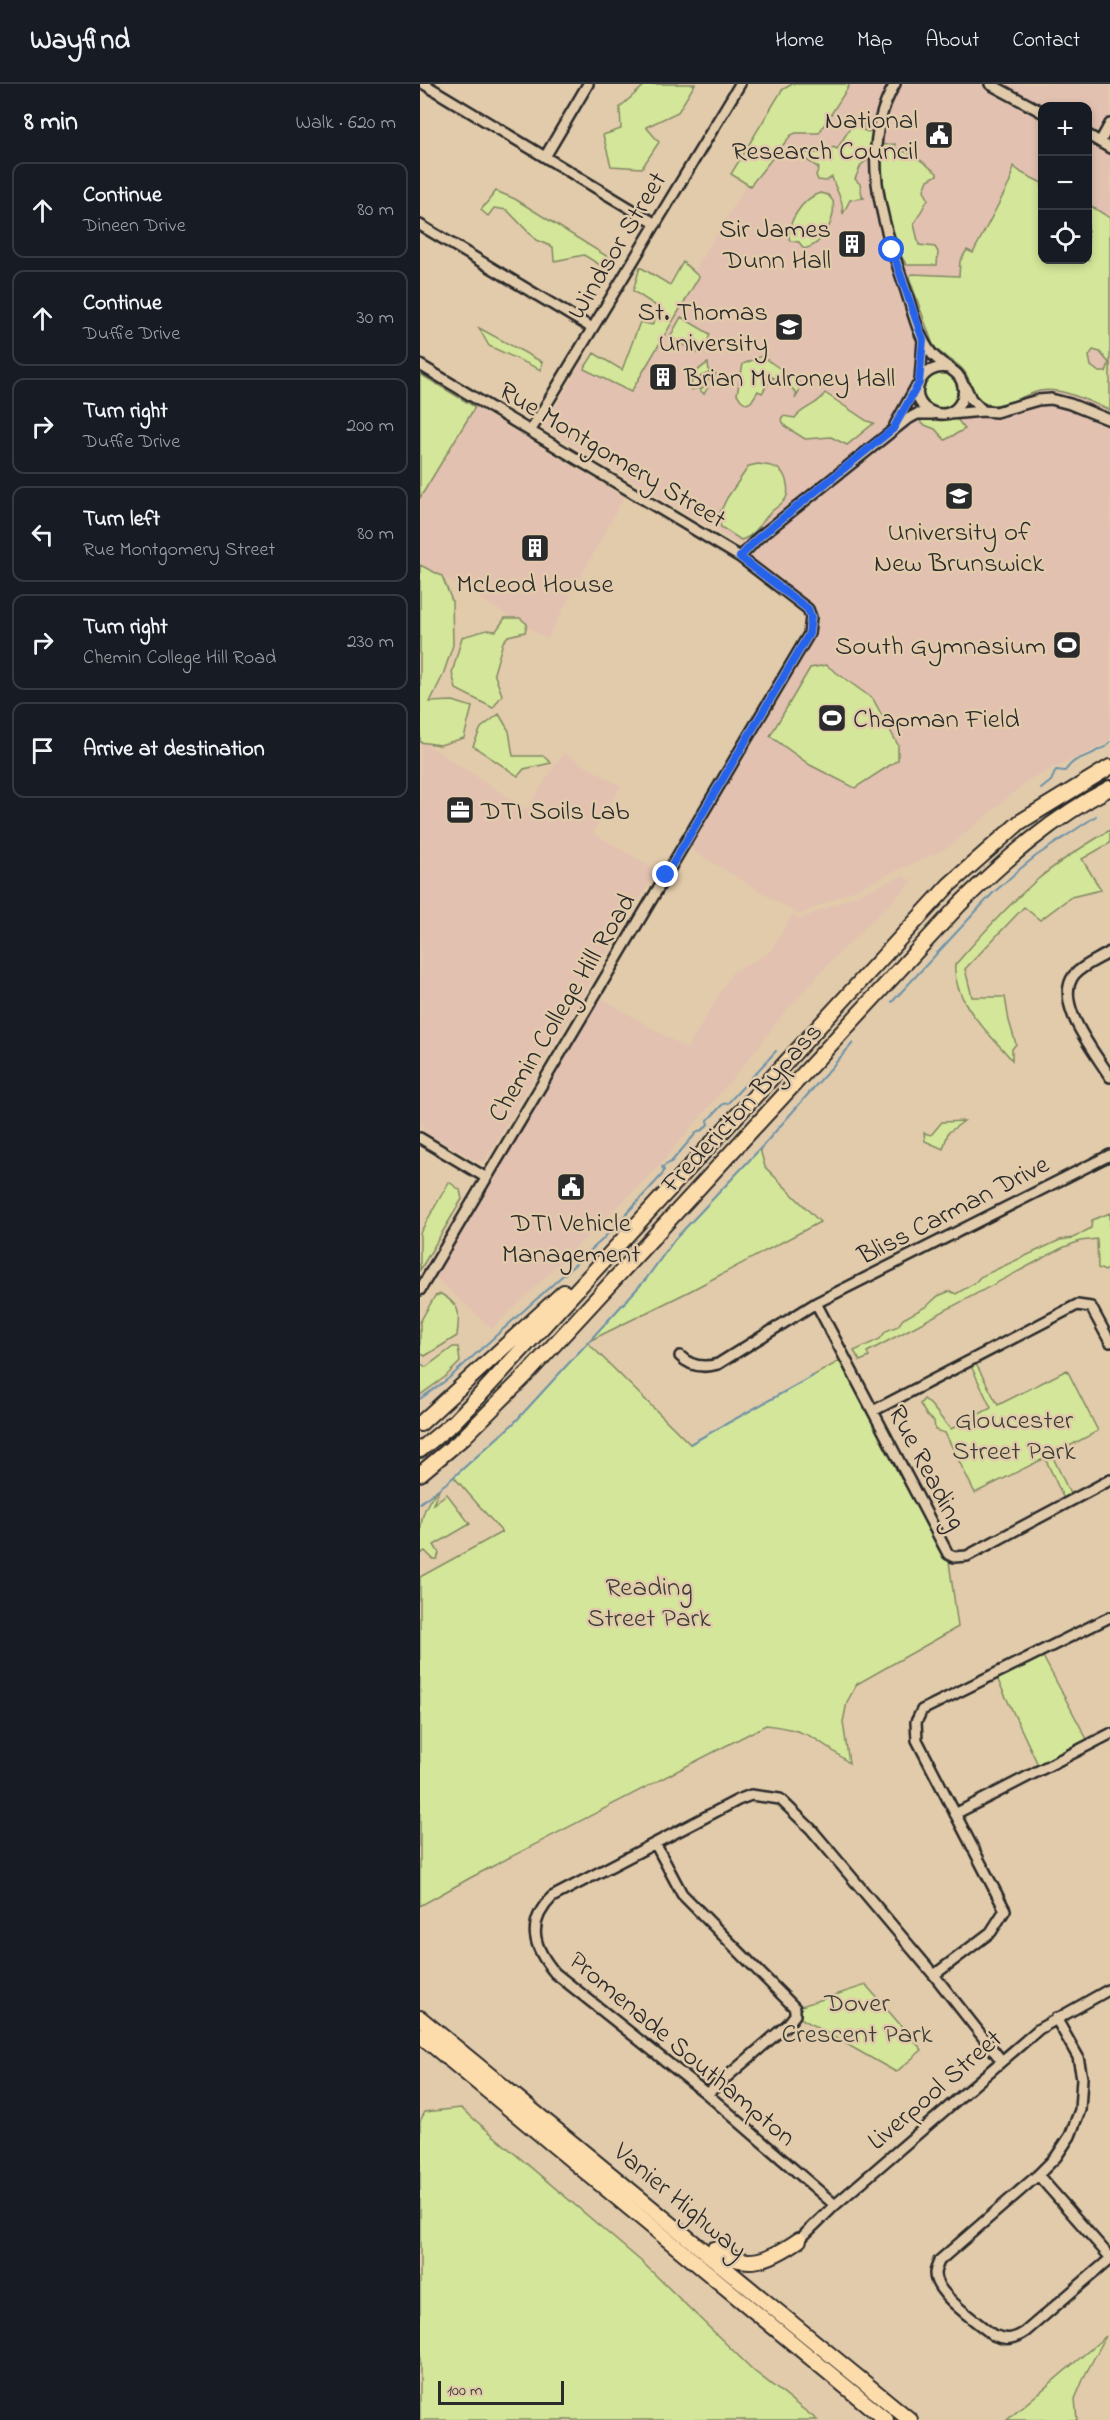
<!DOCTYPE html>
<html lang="en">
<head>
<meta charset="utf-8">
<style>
  body { margin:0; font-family:"Indie Flower",sans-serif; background:#242831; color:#f1f3f6 }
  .controls { position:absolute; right:18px; top:18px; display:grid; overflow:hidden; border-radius:12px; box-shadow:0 3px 9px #0003 }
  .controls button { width:54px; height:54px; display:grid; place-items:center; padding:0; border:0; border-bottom:2px solid #363941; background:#171b24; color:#f1f3f6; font:30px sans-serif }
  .scale { position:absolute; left:18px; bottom:15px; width:126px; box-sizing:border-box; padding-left:6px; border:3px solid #2b2b2b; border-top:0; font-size:16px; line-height:21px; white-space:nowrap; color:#2b2b2b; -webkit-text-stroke:4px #e2cbab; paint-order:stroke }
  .stop { position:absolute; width:18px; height:18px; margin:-14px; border:4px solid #2563eb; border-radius:50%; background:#fff }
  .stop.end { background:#2563eb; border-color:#fff; box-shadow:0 2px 6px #0008 }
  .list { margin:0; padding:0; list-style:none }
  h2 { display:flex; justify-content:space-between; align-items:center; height:78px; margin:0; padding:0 24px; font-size:26px }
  h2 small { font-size:20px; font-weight:400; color:#9ea1a6 }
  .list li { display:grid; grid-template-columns:39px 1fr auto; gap:18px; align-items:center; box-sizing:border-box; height:96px; margin:0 12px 12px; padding:0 12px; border:2px solid #363941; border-radius:12px }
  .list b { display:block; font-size:22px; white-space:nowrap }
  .list p { margin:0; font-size:20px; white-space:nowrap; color:#9ea1a6 }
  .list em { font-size:20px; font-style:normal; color:#9ea1a6 }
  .icon { flex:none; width:33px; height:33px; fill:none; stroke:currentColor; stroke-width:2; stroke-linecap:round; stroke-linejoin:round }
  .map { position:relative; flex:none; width:690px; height:2336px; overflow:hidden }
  header { display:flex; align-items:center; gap:36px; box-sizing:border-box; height:84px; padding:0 30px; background:#171b24; border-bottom:2px solid #363941 }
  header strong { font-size:28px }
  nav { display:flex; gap:33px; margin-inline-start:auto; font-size:21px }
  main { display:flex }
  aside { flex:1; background:#171b24 }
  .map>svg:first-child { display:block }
  .built { fill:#e2c1b0; fill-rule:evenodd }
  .green { fill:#d4e69a; stroke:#808862; stroke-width:1.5; fill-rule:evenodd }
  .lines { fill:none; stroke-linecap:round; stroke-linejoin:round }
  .stream { stroke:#6e93a8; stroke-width:2 }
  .minor-casing { stroke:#2b2b2b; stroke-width:14 }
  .highway-casing { stroke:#2b2b2b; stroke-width:18 }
  .minor { stroke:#e2cbab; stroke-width:9 }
  .highway { stroke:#fddcac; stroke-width:14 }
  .route { stroke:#2563eb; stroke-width:8 }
  .labels { text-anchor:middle; stroke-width:5; stroke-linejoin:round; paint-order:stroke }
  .poi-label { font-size:27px; fill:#2b2b2b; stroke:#e2cbab; text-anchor:end }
  .street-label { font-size:27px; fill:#2b2b2b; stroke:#e2cbab }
  .park-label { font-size:27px; fill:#3c3e36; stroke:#e2cbab }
</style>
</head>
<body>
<header>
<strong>Wayfind</strong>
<nav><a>Home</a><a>Map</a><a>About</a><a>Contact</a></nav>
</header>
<main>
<aside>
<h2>8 min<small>Walk · 620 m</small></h2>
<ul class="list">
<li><svg class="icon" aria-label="ahead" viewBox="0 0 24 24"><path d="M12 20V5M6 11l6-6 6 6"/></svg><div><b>Continue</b><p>Dineen Drive</p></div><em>80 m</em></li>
<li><svg class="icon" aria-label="ahead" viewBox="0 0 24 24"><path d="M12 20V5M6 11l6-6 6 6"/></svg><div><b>Continue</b><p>Duffie Drive</p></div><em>30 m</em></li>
<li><svg class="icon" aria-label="right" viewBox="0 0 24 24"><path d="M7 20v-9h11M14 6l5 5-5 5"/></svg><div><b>Turn right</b><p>Duffie Drive</p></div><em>200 m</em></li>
<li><svg class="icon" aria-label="left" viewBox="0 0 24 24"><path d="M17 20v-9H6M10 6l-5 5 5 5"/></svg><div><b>Turn left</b><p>Rue Montgomery Street</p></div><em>80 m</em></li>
<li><svg class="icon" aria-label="right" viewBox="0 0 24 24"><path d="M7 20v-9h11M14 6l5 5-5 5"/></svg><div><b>Turn right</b><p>Chemin College Hill Road</p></div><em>230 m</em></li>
<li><svg class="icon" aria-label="arrive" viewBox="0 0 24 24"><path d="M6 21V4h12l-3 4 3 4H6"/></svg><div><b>Arrive at destination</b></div></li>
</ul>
</aside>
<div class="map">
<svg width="690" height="2336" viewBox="0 0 690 2336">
  <rect width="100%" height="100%" fill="#e2cbab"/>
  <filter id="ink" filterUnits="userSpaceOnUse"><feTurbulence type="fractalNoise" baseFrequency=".0167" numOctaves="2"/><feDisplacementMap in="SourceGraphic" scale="12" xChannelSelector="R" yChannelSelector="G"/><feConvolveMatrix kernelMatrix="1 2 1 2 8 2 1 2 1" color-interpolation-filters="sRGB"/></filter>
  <g filter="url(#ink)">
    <path class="built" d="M396,0H690V658L610,695L527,764L379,831L264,761L389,550L391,533L320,473L327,465L124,344L162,277L207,298L356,52ZM622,22H668V176H622Z
      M55,323L204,413L127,555L0,479V416Z
      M1,657L107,725L143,669L201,702L173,749L237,786L64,1078L57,1077L3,1047L4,1042L0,1040Z
      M482,792L493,797L411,877L365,928L328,976L238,1083L72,1245L10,1188L175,910L267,965L312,889L350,868L373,830L380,835Z"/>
    <path class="green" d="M226,0H275L258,28L226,43L239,58L222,84L191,82L183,51L201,45L200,23Z
      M372,0H428L429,2L399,49H376L371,51L330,102L311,90L362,6Z
      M437,33H439L443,38V46L448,48L454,46L451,73L441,81L435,95L440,100L442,112L444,114L430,116L423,130C423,113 416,108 412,93L406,97L398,96L396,91L399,84L370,65C384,69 402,73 413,63L417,65Z
      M475,60V64L495,72L517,89V91L508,96L504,106L508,115L494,140L499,161L515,163L518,168L517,181H487C467,155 460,93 463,61Z
      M593,82L602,89L622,99V176H668V120L690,134V326C669,318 643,303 620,307C604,310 583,325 567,320C551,315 553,298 544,287C536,276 521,273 513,261L489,193L492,190L539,192L540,177L547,166L553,169L590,98ZM673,266L680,268L689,279L686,288H679L671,282L669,272Z
      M76,107L95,115L196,178L191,188L164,171L134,177L133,163L116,156L87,126L74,124L68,132L61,126Z
      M400,109L408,111L413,117C416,136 403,161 384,165L379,158L370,157C365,140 383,114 400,109Z
      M263,178L279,193L211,308L164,285L174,269L202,286L220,238L232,241L241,225L213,207L220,183L250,201Z
      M261,233L290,250L286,262L278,269L250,253Z
      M59,244L122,278L121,286L69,262Z
      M342,272L380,299L379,308L375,315L377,309L366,299L352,293L342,309L338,307L331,318L327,320L321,316L317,310L323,280Z
      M288,279L289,287L296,290L292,297L289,296L291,290L289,289L281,292L278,297L281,305L286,301L288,303L284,310L278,304L271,306C271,293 276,286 288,279Z
      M501 306a19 19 0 1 1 38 0a19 19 0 1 1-38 0Z
      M0,290L55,323L0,414Z
      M405,309L447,337L454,339L427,361L411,353L385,355L366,343L361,335L363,332L375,334C382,323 398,322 405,309Z
      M536,334L545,345L525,356L515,345L502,340L499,335Z
      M338,380C345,381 355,381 361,387C366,392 370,407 366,414C363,420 354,424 349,430C340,440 335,452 321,456L301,443L298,433L307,414L329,382Z
      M0,481L22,492L32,517L33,561L23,591L10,618L33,617L52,623L44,654L20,661L0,658Z
      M85,534H100L107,540L105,548L88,552L83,558L74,589L82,611L73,624L36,605L32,589L42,553L67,546L76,547Z
      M406,581L453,615L478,661V676L435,704L390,681L350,652L390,584Z
      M79,630L89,647L93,672H123L131,679L104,685L98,692L53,662L61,644Z
      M690,746V759L662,775L681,806L651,813L620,836L604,823L545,885L552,913H585L589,937L596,960L592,965V976C570,950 532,917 535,881C561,851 587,822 617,796C639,777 665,761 690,746Z
      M544,1037L528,1049L523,1065L505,1057L504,1049L511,1051L522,1038Z
      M340,1065L345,1083L400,1138L268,1208L167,1258L270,1360L425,1274L528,1470L538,1543L437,1600L427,1618L423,1638L429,1679C396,1654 388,1646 346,1641L50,1794L0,1822V1493L82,1448L34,1393L94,1339L226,1195L255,1155Z
      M29,1098L40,1106L42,1115L0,1186V1149Z
      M690,1129V1183L685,1187L678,1184L677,1155L660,1157L642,1164L449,1267L447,1268L449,1273L440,1277L434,1267L460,1255L466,1247L478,1242L483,1235L507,1222L518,1212L530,1207L536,1210L555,1199L560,1193L640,1156L653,1154L671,1144L672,1136Z
      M21,1210C43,1223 39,1230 37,1252L5,1272L0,1269V1238L15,1212Z
      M33,1263H38L40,1278L25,1293L0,1311V1279L6,1283Z
      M556,1280L578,1321L647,1286L678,1347L632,1371L651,1412L644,1415L625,1374L555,1409L525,1349L515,1346L514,1337L507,1332L500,1320L504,1315C512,1319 522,1337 531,1345L571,1324L551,1282Z
      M20,1404L13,1420L27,1410L50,1440L14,1461L19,1469L17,1475H13L5,1467L0,1470C0,1441 0,1423 20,1404Z
      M620,1567L670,1661L621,1687L575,1590Z
      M446,1901L502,1966L476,1988L375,1931V1924Z
      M41,2024L222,2178L334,2287L397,2336H0V2037L5,2028Z
      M686,2252L665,2291L655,2315L657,2336H587Z"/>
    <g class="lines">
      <path class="stream" d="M621,705L631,697L636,686L645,687C653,676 658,675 669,671C676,669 678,664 686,663L690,658
        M472,918L572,810L600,785L616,772L676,732
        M0,1315L28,1295L182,1156L242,1091L244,1086L242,1083L251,1078L278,1047L283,1046L289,1039L287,1037L303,1020L308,1019L356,967
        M270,1360L393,1292
        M0,1419L29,1397L94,1339L226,1195L255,1155L340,1065L433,959"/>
      <g class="minor-casing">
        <path id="minor" d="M4,0L236,140
          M475,0C436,66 464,141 486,207C493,228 498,253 512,270C519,278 529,283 537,290C554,309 535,340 510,327C484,314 502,276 531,285
          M570,0L622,28
          M668,51L690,64
          M680,58L690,40
          M125,73L168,0
          M0,141L172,244
          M0,281L320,473L388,525L391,533L389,550L0,1206
          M500,296L503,256
          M545,302L551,315L563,327
          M530,330L563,327L576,328L618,316L631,315L650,320L690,336
          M475,341L496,303
          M111,346L320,0
          M320,473L338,454L486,336L497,330H513
          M690,868C679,875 663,881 654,891C633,919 675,968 690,993
          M0,1054L65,1093
          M396,1219L528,1470L534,1473L547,1472L690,1396
          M260,1272C271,1283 284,1284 298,1280L396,1219L690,1071
          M453,1327L657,1221L671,1223L690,1258
          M535,1730L690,1650
          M236,1761L262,1810L375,1924V1931L368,1940L287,2010
          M514,1891L571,1848L585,1826L497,1656L496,1638L502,1626L690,1533
          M636,1934L658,1973L662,1994L660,2026L650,2052L636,2073L618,2091L519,2177C518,2181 515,2185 515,2190C515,2210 558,2239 573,2251C586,2256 593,2256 605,2248L690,2175
          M618,2091L690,2173
          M415,2121L287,2010L135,1889C113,1863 106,1839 132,1813L318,1716L331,1711L360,1715L391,1745L514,1891L581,1976
          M379,2156L415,2121L619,1945L690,1905"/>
      </g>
      <g class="highway-casing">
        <path id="highway" d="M0,1340L144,1208
          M0,1366L34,1338L61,1310L529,801L600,738L690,683
          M0,1390L43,1354L109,1288L540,820C586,775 632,734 690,704
          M0,1934L490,2336
          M0,1951L466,2336
          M294,2165C326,2187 350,2176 379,2156"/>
      </g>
      <use href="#minor" class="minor"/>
      <use href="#highway" class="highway"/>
    </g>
  </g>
  <g class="lines" filter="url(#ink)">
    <path class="route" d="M246,791L389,550L391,533L388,525L320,473L338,454L473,345L499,299L503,256L472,166"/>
  </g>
  <defs>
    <g id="civic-square" transform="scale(1.5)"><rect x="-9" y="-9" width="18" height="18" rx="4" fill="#2b2b2b" stroke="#e2cbab"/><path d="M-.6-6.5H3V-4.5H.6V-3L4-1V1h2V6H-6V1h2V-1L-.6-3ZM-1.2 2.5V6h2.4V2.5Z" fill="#fff"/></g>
    <g id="building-square" transform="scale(1.5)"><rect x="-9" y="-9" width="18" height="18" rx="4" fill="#2b2b2b" stroke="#e2cbab"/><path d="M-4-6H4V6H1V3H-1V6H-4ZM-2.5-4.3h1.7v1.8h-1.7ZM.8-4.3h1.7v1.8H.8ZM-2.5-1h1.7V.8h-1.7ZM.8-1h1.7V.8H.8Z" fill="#fff"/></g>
    <g id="university-square" transform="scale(1.5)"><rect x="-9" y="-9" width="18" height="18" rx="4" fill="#2b2b2b" stroke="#e2cbab"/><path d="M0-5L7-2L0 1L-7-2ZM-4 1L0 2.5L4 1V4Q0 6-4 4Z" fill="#fff"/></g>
    <g id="stadium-square" transform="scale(1.5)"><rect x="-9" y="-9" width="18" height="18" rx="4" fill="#2b2b2b" stroke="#e2cbab"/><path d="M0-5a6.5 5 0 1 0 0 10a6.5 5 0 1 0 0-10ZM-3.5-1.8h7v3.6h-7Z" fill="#fff"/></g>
    <g id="office-square" transform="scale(1.5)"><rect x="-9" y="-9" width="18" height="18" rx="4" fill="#2b2b2b" stroke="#e2cbab"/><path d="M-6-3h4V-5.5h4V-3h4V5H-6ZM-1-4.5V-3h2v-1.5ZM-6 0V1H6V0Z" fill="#fff"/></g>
  </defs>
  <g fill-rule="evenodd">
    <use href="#civic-square" x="519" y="51"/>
    <use href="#building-square" x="432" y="160"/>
    <use href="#university-square" x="369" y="243"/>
    <use href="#building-square" x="243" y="293"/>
    <use href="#university-square" x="539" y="412"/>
    <use href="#building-square" x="115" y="464"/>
    <use href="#stadium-square" x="647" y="561"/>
    <use href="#stadium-square" x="412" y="634"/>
    <use href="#office-square" x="40" y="726"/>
    <use href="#civic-square" x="151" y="1103"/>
  </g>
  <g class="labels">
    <g class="poi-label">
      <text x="498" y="44">National<tspan x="498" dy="31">Research Council</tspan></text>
      <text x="411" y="153">Sir James<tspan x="411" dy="31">Dunn Hall</tspan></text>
      <text x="348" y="236">St. Thomas<tspan x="348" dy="31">University</tspan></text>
      <text x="264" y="302" text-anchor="start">Brian Mulroney Hall</text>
      <text x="539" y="456" text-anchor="middle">University of<tspan x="539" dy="31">New Brunswick</tspan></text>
      <text x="115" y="508" text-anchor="middle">McLeod House</text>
      <text x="626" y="570">South Gymnasium</text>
      <text x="433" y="643" text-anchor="start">Chapman Field</text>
      <text x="61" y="735" text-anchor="start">DTI Soils Lab</text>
      <text x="151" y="1147" text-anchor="middle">DTI Vehicle<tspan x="151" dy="31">Management</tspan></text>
    </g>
    <g class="street-label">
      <text transform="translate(196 161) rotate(-59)" y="9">Windsor Street</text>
      <text transform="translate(193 370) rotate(31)" y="9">Rue Montgomery Street</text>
      <text transform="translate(141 923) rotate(-59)" y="9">Chemin College Hill Road</text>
      <text transform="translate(321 1023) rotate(-47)" y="9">Fredericton Bypass</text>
      <text transform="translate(533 1125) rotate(-27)" y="9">Bliss Carman Drive</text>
      <text transform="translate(508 1383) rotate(62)" y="9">Rue Reading</text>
      <text transform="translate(263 1964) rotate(40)" y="9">Promenade Southampton</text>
      <text transform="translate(514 2005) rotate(-41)" y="9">Liverpool Street</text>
      <text transform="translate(261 2116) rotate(40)" y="9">Vanier Highway</text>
    </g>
    <g class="park-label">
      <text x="594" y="1344">Gloucester<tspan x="594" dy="31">Street Park</tspan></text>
      <text x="229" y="1511">Reading<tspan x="229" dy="31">Street Park</tspan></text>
      <text x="437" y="1927">Dover<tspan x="437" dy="31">Crescent Park</tspan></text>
    </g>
  </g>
</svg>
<div class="controls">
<button>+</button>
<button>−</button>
<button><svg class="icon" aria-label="locate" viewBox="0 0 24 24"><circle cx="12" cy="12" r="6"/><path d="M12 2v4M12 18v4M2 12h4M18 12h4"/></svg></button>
</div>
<div class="scale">100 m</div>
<div class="stop" style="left:472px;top:166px"></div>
<div class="stop end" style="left:246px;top:791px"></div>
</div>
</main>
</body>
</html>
